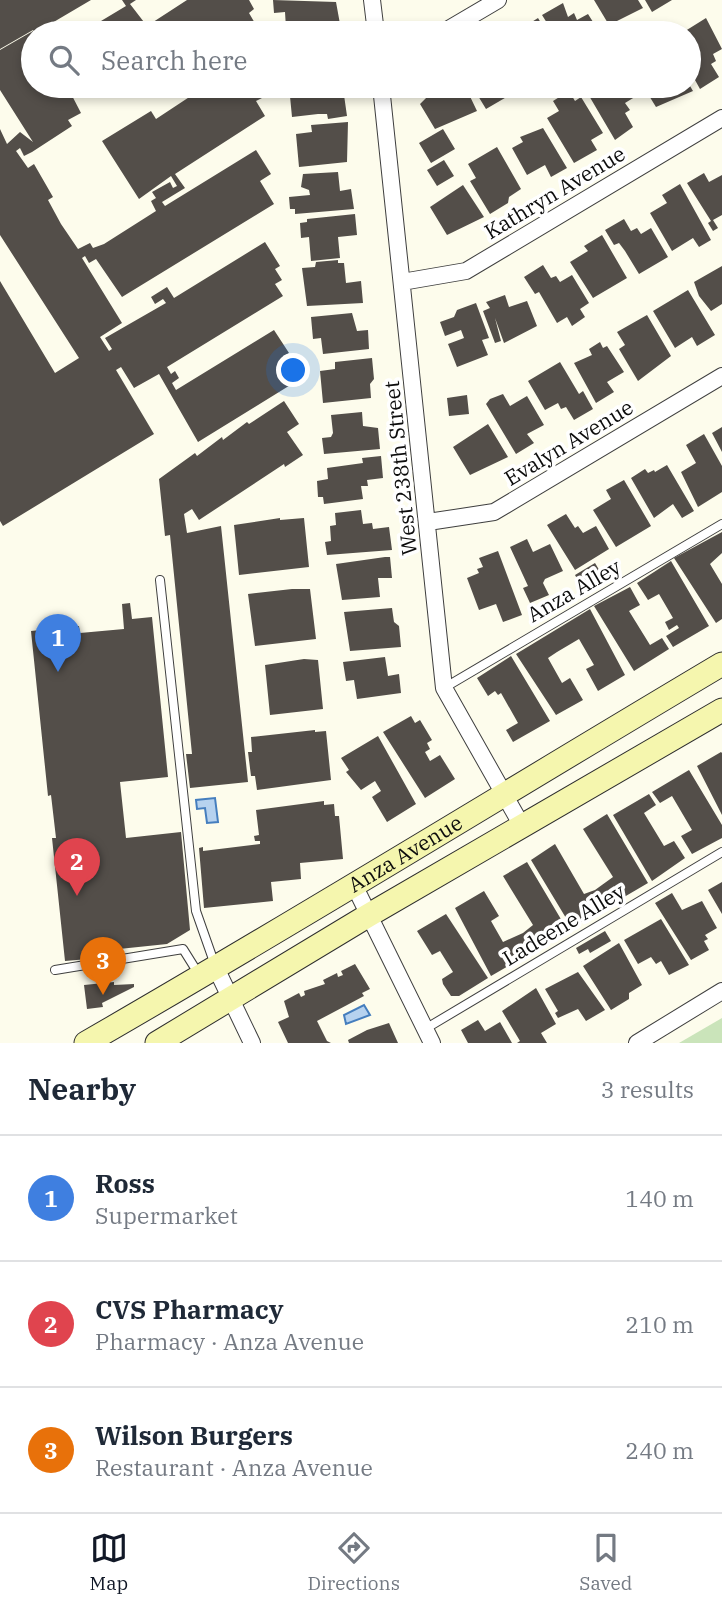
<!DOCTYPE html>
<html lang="en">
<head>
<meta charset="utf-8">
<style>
  body { margin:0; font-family:"IBM Plex Serif",serif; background:#f6f6f7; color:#1f2937 }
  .you { position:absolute; left:294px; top:371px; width:24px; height:24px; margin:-18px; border:5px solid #fff; border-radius:50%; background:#1a73e8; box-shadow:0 0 0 10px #1a73e833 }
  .badge { display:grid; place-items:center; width:46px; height:46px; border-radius:50%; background:#111827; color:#fff; font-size:23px; font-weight:700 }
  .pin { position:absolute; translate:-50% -58px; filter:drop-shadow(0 2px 4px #0008) }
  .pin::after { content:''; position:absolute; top:37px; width:24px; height:21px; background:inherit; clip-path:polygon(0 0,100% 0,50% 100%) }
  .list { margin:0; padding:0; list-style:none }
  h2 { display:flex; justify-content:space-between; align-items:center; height:91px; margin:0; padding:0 28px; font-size:30px }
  h2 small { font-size:23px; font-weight:400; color:#747a83 }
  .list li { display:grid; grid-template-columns:46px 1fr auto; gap:21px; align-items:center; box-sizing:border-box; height:126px; padding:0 28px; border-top:2px solid #e0e1e3 }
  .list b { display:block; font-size:26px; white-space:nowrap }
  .list p { margin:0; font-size:23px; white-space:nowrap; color:#747a83 }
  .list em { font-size:23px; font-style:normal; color:#747a83 }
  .icon { flex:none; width:38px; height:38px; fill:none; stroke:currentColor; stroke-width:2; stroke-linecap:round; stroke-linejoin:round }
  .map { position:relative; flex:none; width:722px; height:1043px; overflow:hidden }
  .search { position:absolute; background:#fff; box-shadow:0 4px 10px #0003; left:21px; right:21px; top:21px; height:77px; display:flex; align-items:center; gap:18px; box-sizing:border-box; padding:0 24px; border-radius:38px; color:#747a83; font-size:26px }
  .sheet { height:469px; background:#fff }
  nav { display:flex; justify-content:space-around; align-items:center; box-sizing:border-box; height:98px; border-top:2px solid #e0e1e3; background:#fff; font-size:19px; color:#747a83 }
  nav a { display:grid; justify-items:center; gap:4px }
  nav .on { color:#111827 }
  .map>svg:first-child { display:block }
  .green { fill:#cae4ba }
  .water { fill:#b6d2ef; stroke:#457ebe; stroke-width:2 }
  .building { fill:#534e49 }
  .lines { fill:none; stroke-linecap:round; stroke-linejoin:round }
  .lane-casing { stroke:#3f3f3f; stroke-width:10 }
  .street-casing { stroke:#3f3f3f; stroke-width:18 }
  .secondary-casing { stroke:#2e2e2e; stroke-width:25 }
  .lane { stroke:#fff; stroke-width:8 }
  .street { stroke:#fff; stroke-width:16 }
  .secondary { stroke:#f5f6ae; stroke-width:23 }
  .labels { text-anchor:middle; stroke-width:7; stroke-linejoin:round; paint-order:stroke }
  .street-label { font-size:21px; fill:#0c0c0c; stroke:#fff }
</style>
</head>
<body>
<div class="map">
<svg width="722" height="1043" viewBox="0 0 722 1043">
  <rect width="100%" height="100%" fill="#fdfcec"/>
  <path class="green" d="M722,1018V1043H679Z"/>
  <path class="water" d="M215,798L218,822L207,823L205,808L197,809L196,800Z
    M364,1005L370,1015L346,1024L344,1015Z"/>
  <path class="building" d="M0,0H91L35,33L33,30L0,49Z
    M122,0H136L130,4L147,26L187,0H249L254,9L249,13L256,25L243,33H81L126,6Z
    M273,0L336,2L340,24L286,28L285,12L274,13Z
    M594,0H638L643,8L609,25Z
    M645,0H672L652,12Z
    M563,3L568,17L574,13L577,20L588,14L600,33H558L555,29L552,31L542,15Z
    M538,18L547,33H521L519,30Z
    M706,18L722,49L713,54L716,61L711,64L719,77L700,89L690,71L694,69L689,61V33H682Z
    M337,28V33H317V31Z
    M33,31V86H67L81,113L68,120L72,126L32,152L24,156L20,148L16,151L28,168L34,164L53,197L48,200L61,224L78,249L90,243L93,248L104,244L156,211L151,201L156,198L152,192L170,182L173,188L177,186L171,176L139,199L102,141L151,111L156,119L206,86H264L257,90L262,98L256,101L265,116L175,174L185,188L162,202L165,206L256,150L271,174L260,181L274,204L122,297L96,259L89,263L85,256L82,258L122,323L100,337L109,351L112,349L105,338L166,303L163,299L155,304L151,297L167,287L174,298L265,242L280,266L275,269L282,280L275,284L283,296L167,367L171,374L175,371L179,378L172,383L176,390L274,330L289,353L283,356L289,367L283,370L292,384L198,442L159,374L134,388L121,367L116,370L154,434L3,526L0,521V281L55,373L79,358L0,235V129L7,144L20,132L33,142L0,90V50Z
    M85,86H105L89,93Z
    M289,86H321L322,92L329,91V97L344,95L347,116L328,119L327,114H318L292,117Z
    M431,86H465L477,111L435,129L420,104L434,90Z
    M472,86H521L522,88L486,109Z
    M601,86H632L638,95L625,103L630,110L625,113L633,127L615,140L588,94Z
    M643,86H690L693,91L656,107Z
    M569,91L575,101L581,97L603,133L591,140L597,150L574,163L547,118L559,111L553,101Z
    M348,122L347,162L299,167L296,134L312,132L311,125Z
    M543,128L567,168L551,177L545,165L527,175L512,148L523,142L520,137Z
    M443,129L455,149L431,163L419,143Z
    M497,147L521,189L509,197L508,203L490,214L470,181L476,178L468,164Z
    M444,160L454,176L437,186L427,170Z
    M338,172L340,191L351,189L354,209L295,214V209H290L289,197L310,195L309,190L301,187L303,174Z
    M704,173L709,182L722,175V215L713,220L718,228L713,231L708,223L711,221L687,183Z
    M680,184L711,240L699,247L693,238L672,251L650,213L667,203L662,195Z
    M463,185L484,217L447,235L430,207Z
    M355,214L357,235L338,237L340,258L311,261L309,237L301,238L300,223L307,222V219Z
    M624,219L631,231L637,228L641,234L651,228L668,257L639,274L625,251L619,243L614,245L605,230Z
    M602,235L627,278L593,298L570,262L588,251L584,246Z
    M338,260V263H344L346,283L361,281L363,303L307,306L302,268L315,267L316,262Z
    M543,265L551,278L556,276L560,282L572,275L589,303L580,309L585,317L572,326L567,317L557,323L539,292L535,294L524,277Z
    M722,266V304L711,311L699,296L694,282Z
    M688,290L715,335L697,346L692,337L675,348L653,311Z
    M505,295L509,307L527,301L537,326L504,343L495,318L501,341L495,343L483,311L490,308L486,302Z
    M476,303L489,338L482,340L488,355L457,367L448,344L464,338L461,330L445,336L440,322L454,317L457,310Z
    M352,313L357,331L368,330L369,349L323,354L321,338L313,339L311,317Z
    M647,315L671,356L638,381L619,349L625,345L617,332Z
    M600,342L603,348L607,346L624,372L607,382L614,392L596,403L574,363L592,355L589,349Z
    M372,358L374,379L370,384L371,398L323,403L320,371L335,369V362Z
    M560,362L579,394L583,391L593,409L574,420L566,407L561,409L558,403L545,410L528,381Z
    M503,394L510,406L527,396L544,425L527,434L534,443L516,454L486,404L490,399Z
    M467,395L469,414L449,416L447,398Z
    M284,401L299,424L287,432L303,455L285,467L284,464L199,520L192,509L184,514L187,533L221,526L248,782L190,788L186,754H192L170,535L165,536L159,479L195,453L197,456L222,437L223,440L247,422L249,424Z
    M362,412L363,426L378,428L380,449L324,454L322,438L331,437L333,433L331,415Z
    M488,424L508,457L470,475L453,447Z
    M722,427V452L712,433Z
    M704,434L722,466V492L698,507L681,472L696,463L686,445Z
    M381,456L383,478L367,480L368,486H361L363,499L324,504L323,497H318L317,481L328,479L327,468L363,463L362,458Z
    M667,465L694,511L682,518L673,504L654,518L631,478L645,469L648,473L654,470L655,472Z
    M624,480L651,526L616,547L593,510L611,499L606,490Z
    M361,510L363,524L372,523L373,529L389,527L392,550L327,555L325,542L331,541L330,526L336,525L335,513Z
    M566,514L575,528L578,526L583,533L596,526L609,549L575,570L547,525Z
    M280,518V520L304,518L309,567L239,575L234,525Z
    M722,532V553L710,564L722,584V619L716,623L674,558Z
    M527,539L533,552L550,544L563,571L545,579L543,583L549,595L530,603L523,588L528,586L510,547Z
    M498,551L522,615L503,622L496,604L479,610L467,578L479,573L477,569L483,567L479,558Z
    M385,557H390L392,578H378L380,597L342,600L336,564Z
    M671,561L709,626L673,647L666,636L679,628L677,625L669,630L665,622L673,618L659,594L648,600L637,583Z
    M595,563L604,578L584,591L575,575Z
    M630,587L640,605L629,611L650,645L662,638L669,649L634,671L594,606Z
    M292,589H310L316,639L255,646L248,594Z
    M130,603L132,619L152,617L168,777L120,782L126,838L181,832L190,930L167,944L100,951V958L65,961L52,838H56L51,795L48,796L31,631L79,626L80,633L124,629L122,604Z
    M392,608L394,622L399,626L401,647L350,651L344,612Z
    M590,609L625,675L598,691L586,669L594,665L579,639L557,652L548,658L562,683L570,678L583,700L556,715L516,654Z
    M511,656L550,721L513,742L506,730L518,723L501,693L498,695L495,691L488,696L477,678Z
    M385,657L388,676L399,674L401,693L357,699L354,680L346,681L343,662Z
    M304,659L318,660L323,709L270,715L265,665Z
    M411,716L415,723L420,720L432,740L427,743L430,749L425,752L430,761L440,755L455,779L425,798L383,732Z
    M315,730V732L326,731L331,780L257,790L255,776H251L248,752H252L251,737Z
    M378,736L416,804L387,822L372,797L381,791L375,781L361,790L346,772L349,770L341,758Z
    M721,752L722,753V815L697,766Z
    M689,770L722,825V838L692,854L681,836L692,830L672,796L660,803L652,792Z
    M649,794L656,805L644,813L664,846L674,841L685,858L652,881L613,815Z
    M324,801V805L334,804L335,816H339L343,859L300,863L301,879L271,882L273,901L204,908L199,848L203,847V851L260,844V841H255L254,836L259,835L256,810Z
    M607,814L648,883L619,900L618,898L572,928L531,860L555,844L584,894L595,890L613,877L583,829Z
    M527,862L568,931L491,976L455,908L484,891L499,916L491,921L503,942L523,933L533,925L503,876Z
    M722,882V914L708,890Z
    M672,893L682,910L702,901L717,928L705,935L708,939L704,941L709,950L691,960L655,903Z
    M446,914L488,978L459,996H451L443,984L442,979L453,972L440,951L432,955L417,931Z
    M661,919L689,965L669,975L661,961L656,964L651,957L638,964L624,940Z
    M605,931L611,941L590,953L588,949L579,954L576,948Z
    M619,943L642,985L629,993V999L611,1010L583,966Z
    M355,964L370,989L362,993L364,996L317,1021L327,1041L331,1043H288L278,1022L289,1017L284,1001L299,993L301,997L305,995L304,991L325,984L323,980L337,973L338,977L343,975L341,971Z
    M578,972L605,1010L586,1021L578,1009L558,1018L555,1013L558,1011L545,989Z
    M114,982V985L134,984V987L102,1003L103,1007L87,1009L84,985Z
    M536,988L556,1024L541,1033L547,1043H517L520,1041L502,1011Z
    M478,1020L485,1031L500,1022L512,1043H468L461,1030Z
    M389,1023L398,1043H349L348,1040L367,1030Z"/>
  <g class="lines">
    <g class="lane-casing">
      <path id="lane" d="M160,580L196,911L215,965
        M444,688L722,524
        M55,970L183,949L198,973
        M425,1029L722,852"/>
    </g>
    <g class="street-casing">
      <path id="street" d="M372,0L376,33
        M442,33L498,0
        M381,86L444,688L522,826
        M402,282L466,271L722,118
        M428,522L494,512L722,376
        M355,887L432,1043
        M216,968L252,1043
        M637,1043L722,991"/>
    </g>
    <g class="secondary-casing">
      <g id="secondary">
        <path id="s1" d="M86,1043C300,920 510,790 722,664"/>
        <path d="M157,1043L369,915L722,710"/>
      </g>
    </g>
    <use href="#lane" class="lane"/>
    <use href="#street" class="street"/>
    <use href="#secondary" class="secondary"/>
  </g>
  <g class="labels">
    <g class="street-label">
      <text transform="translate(555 193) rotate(-31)" y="7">Kathryn Avenue</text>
      <text transform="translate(569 443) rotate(-31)" y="7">Evalyn Avenue</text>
      <text transform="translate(401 468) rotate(-96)" y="7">West 238th Street</text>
      <text transform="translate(574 591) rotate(-30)" y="7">Anza Alley</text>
      <text dy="7" stroke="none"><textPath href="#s1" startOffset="371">Anza Avenue</textPath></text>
      <text transform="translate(564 925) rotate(-31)" y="7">Ladeene Alley</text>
    </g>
  </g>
</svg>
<div class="you"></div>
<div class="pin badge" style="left:58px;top:672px;background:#3f7fe0">1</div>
<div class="pin badge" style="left:77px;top:896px;background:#e0444e">2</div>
<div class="pin badge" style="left:103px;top:995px;background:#e8710a">3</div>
<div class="search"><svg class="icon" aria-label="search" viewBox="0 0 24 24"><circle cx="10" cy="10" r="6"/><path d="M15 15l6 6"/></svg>Search here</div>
</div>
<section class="sheet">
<h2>Nearby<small>3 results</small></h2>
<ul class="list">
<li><span class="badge" style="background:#3f7fe0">1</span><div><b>Ross</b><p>Supermarket</p></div><em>140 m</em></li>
<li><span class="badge" style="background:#e0444e">2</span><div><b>CVS Pharmacy</b><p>Pharmacy · Anza Avenue</p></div><em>210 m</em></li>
<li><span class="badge" style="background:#e8710a">3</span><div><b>Wilson Burgers</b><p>Restaurant · Anza Avenue</p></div><em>240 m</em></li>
</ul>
</section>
<nav>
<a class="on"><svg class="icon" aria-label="map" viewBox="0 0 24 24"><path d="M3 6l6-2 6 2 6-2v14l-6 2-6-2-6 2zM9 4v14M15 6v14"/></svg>Map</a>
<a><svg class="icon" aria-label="directions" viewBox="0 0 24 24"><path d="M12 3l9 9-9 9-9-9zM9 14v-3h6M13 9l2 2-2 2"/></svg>Directions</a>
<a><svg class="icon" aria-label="saved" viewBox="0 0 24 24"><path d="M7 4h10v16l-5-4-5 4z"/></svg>Saved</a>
</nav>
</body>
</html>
